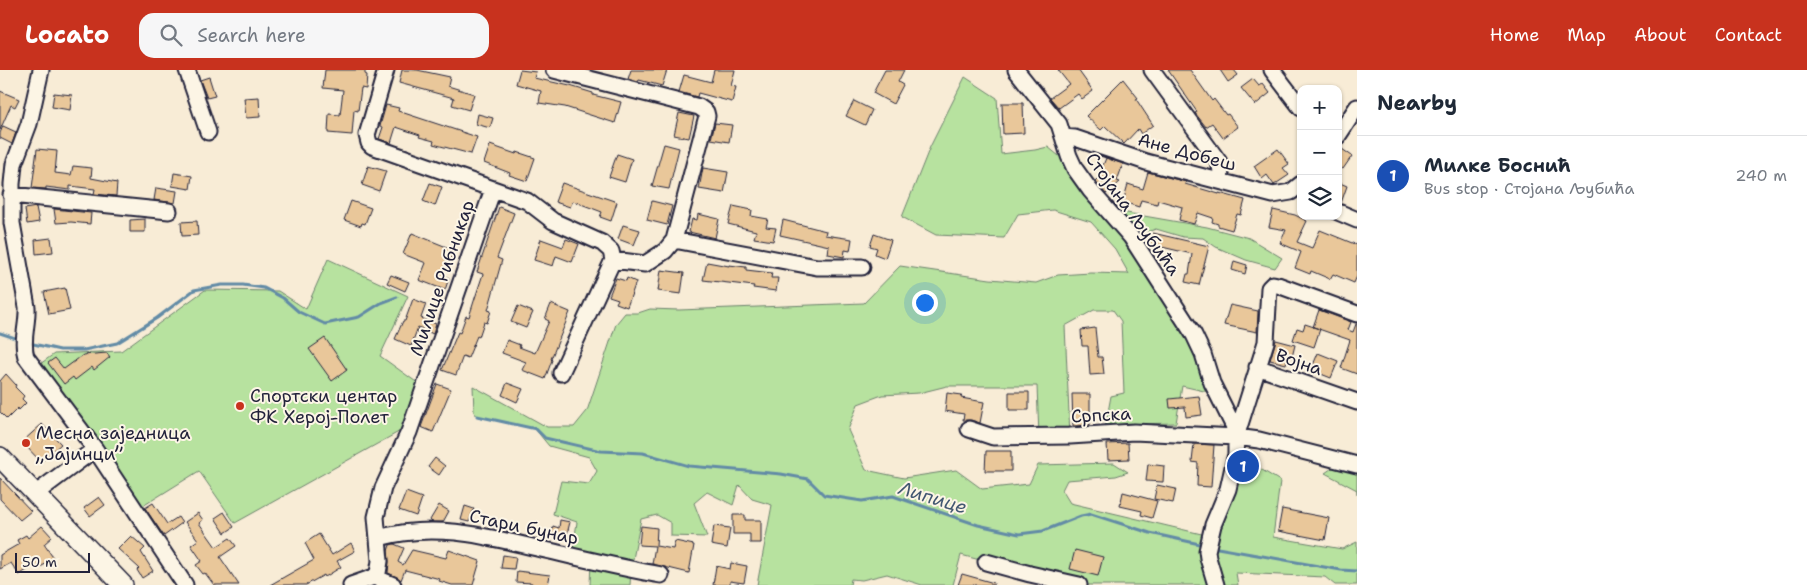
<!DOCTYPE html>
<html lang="en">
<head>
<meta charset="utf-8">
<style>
  body { margin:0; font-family:"Shantell Sans",sans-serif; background:#f6f6f7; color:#1f2937 }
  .controls { position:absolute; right:15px; top:15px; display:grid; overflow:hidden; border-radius:10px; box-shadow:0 1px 4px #0004 }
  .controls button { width:45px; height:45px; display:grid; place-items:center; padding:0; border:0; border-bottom:1px solid #e0e1e3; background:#fff; color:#1f2937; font:25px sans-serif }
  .scale { position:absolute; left:15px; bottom:12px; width:75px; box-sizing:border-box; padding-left:5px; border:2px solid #22223b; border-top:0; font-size:14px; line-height:18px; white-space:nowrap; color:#22223b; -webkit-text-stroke:4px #fcf5e5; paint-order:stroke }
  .you { position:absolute; left:924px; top:232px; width:18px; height:18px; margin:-12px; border:4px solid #fff; border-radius:50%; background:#1a73e8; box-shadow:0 0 0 8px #1a73e833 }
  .badge { display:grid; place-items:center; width:32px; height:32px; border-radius:50%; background:#c8321e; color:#fff; font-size:16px; font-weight:700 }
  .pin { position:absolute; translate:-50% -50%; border:2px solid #fff; box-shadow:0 1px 5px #0006 }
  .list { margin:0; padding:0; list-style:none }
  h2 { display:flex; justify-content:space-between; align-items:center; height:65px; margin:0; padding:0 20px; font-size:21px }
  h2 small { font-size:16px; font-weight:400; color:#747a83 }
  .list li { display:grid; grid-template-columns:32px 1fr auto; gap:15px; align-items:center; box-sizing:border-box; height:80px; padding:0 20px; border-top:1px solid #e0e1e3 }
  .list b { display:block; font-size:19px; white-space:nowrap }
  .list p { margin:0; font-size:16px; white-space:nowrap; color:#747a83 }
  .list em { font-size:16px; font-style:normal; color:#747a83 }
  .icon { flex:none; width:28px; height:28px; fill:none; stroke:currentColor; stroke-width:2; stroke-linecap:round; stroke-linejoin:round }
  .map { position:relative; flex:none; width:1357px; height:515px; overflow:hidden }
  header { display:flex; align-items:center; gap:30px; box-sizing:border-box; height:70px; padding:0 25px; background:#c8321e; color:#fff }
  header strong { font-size:24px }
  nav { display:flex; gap:28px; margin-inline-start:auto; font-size:18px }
  .search { width:350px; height:45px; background:#f6f6f7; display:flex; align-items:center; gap:12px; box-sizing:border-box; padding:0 18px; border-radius:15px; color:#747a83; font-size:19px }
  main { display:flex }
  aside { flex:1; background:#fff }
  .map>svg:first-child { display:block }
  .green { fill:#b7e29f; stroke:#6c826d }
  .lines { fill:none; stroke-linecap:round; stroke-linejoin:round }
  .stream { stroke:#628ba6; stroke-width:3 }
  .building { fill:#e9c79a; stroke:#22223b }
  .minor-casing { stroke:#22223b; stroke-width:19 }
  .major-casing { stroke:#22223b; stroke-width:22 }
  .minor { stroke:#fcf5e5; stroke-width:15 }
  .major { stroke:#fcf5e5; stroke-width:19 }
  .poi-dot { fill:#c8321e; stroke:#fcf5e5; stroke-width:2 }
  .labels { text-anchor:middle; stroke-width:4; stroke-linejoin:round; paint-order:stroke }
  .street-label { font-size:18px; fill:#22223b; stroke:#fcf5e5 }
  .poi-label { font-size:18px; fill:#22223b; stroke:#fcf5e5; text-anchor:start }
  .water-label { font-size:19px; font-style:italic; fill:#425771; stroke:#fcf5e5 }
</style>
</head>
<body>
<header>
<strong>Locato</strong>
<div class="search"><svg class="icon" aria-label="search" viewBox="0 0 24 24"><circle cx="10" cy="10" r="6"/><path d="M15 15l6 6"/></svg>Search here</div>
<nav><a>Home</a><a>Map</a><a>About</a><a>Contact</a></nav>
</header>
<main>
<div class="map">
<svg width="1357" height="515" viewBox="0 0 1357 515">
  <rect width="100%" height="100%" fill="#f8ecd6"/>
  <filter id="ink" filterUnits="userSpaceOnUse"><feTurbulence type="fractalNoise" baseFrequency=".02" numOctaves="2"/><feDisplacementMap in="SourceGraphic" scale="10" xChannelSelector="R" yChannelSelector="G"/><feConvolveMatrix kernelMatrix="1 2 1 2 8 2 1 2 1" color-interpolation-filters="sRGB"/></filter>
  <g filter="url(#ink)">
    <path class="green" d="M965,7L997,28L1001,84L1035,80L1048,77L1075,99L1121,154V142L1207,157L1249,168L1282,188L1275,198L1246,190L1216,177L1203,168L1183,167L1156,159L1131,167L1163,216L1217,324L1182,316L1176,353L1132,354L1105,358L1111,326L1124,323L1121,251L1113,240H1094L1065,256L1070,366H1039L1037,316H947L919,323L882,325L858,334L848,360L866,400L904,408L956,400L982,419L1029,414L1038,395L1114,393L1128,402L1116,406L1067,410L1062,420L1070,433L1210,466L1215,515H1074L961,485L953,515H922L887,504L862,510L851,509L850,515H757L772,435L752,429L739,415L733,435L707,422L694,433L707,467L671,466V453L657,445L641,449L631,499L630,515H590L591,491L572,486L577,452L553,444L561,411L589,414L597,401L589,387L549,376L535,359L477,346L474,342L473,316L547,357H574L587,341L616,254L625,243H638L650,239L679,240L864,233L900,196L990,209L1036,213L1058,205L1091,203L1129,204L1115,179L1091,152L1053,140L1018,144L1004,168L936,165L902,147L930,77Z
      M328,189L408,226L380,286L419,314L404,359L235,453L199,401L138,439L40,294L54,284L121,281L205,220L278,221L306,239Z
      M1244,389L1280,411L1273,467L1342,479L1357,472V515H1335L1325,507L1236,503L1238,515H1219L1215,488L1217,467Z
      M1338,394L1357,400V424V420L1325,403Z"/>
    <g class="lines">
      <path class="stream" d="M0,263L18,269
        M29,273L60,280H84L117,273L157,248L194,220L222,215H243L264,218L283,228L299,242L325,254L359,247L381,233L397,227
        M477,346L536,359L545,368L601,381L643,383L689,396L781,404L808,409L824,425L862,431L893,426L978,455L1019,464L1043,461L1081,446L1091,444L1150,463L1204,475
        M1212,477L1341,500L1357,501"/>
    </g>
    <path class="building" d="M325,0H365V4L367,5L366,19L361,18L358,41L354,40L352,65L328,63L329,44L340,45L343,20L323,18Z
      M402,0H417L450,7L448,16L474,24L469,40L452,35L454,28L399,13Z
      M520,0L536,2L534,8L570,16L593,23V25L621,32L615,53L565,37L539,33L541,21L516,14Z
      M631,0H667L662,16L639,10L638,12L628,9Z
      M714,0H735L731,16L736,17L732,32L698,23L697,27L679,22L684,5L711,12Z
      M885,0H904L898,12L903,15L893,34L873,23Z
      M1058,0H1078L1093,21L1082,29L1078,24L1059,38L1050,28L1069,14Z
      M1168,0H1190L1212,31L1214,29L1226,45L1228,44L1238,57L1223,68L1212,53L1206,57L1195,43L1197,42Z
      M1220,0H1234L1238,5L1228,12Z
      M209,7L215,26L207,28L200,10Z
      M1123,9L1138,28L1136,29L1153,55L1141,64L1138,59L1124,74L1105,56L1101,60L1086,46Z
      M1253,9L1259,16L1263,14L1270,23L1255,35L1241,18Z
      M0,21L19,29L15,37L11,35L0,60Z
      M54,23L72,25L70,40L52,37Z
      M259,27L260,47L246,48L244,28Z
      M854,31L872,40L865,55L846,46Z
      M1002,33H1023L1024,63L1003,64Z
      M386,35L399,38L398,41L477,67L471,84L433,74L434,71L419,67L420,65L396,57L391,73L379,69L383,57L380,56Z
      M679,43L694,46L689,68L674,65Z
      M478,44L493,48L490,58L476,54Z
      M715,53L732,55L729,72L711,69Z
      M3,56L16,62L12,74L0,68V63Z
      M664,74L679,78L669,119L652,116Z
      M490,75L516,84L517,82L535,88L527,111L509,105L510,103L484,93Z
      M37,79L57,81L55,103L71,105L73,96L92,98L91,108L117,113L116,126L94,124L95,119L70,116V120L46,117V119L32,118Z
      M1278,79L1289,94L1283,98L1289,105L1274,115L1267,105L1262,109L1254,96Z
      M1342,79L1352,86L1343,99L1338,96V84Z
      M617,84L632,89L625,112L609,107Z
      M1106,88L1123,94L1117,111L1120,112L1106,124L1095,111L1098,108Z
      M368,96L386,101L379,121L362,115Z
      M703,98L728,102L724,123L699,119Z
      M1148,102L1186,112L1185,114L1219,124V123L1245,130L1241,145L1237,144L1232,160L1218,156V154L1212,152L1213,148L1198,143L1194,154L1179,150L1182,137L1158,130L1157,134L1141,130L1139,137L1123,132L1128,114L1143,119Z
      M174,103L192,106L190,119L172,116Z
      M430,113L442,117L435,136L423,131Z
      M562,113L617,132L611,151L600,147L602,142L573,131L570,137L555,132Z
      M1340,113L1347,116L1341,133H1338V117Z
      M156,118L177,121L175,133L154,130Z
      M351,131L371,138L365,154L362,153L361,156L344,150Z
      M652,131L672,136L667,155L647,150Z
      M733,136L752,140L751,146L768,149L766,157L776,158L773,171L754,168L756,161L728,154Z
      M36,137L39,152L27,154L25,139Z
      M499,137L514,143L497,188L502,190L488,240L491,241L487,253L484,252L479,267L477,266L468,288L463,286L456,305L442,300L458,262L460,263L466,246L469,247L475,228L483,204L477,202Z
      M54,139L91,143L90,154L71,152L56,153Z
      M1273,140L1295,145L1307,151L1297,172L1312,178L1320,160L1357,175V206L1354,213L1333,204L1330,209L1311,201L1310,204L1295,198L1301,182L1280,173L1286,160L1269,157Z
      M698,144L719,149L715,168L689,162L692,149L697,150Z
      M145,149V162H130V150Z
      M783,150L826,161L825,165L852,169L850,181L845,180L844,187L828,184L829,176L780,165Z
      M197,151L198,165L182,166L181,152Z
      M623,155L640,160L634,175L618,169Z
      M412,163L454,180L444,206L449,208L445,220L419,210L426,193L403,184Z
      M1153,163L1209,176L1199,215L1185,212L1187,204H1189L1192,184L1149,174Z
      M874,164L891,170L885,188L875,184L877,178L870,176Z
      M51,168L53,182L36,184L35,170Z
      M541,169L563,177L566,169L579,174L572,192L556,186L553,196L534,190Z
      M1234,191L1247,195L1245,204L1232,200Z
      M707,192L729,196V195L746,197V200L772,203L771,208H778L776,221L753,218L754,216L703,210Z
      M661,200L684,203L681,224L658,221Z
      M391,205L409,212L405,221L387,213Z
      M616,208L626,211L627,208L636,212L627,237L616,233L618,229L609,226Z
      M65,218L70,240L49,244L44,222Z
      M413,229L426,234L421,248L436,254L433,264L418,257L411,276L395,269L403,251H405Z
      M551,234L570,242L551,289L552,290L545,309L522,300L526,292L502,283L507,270L520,275L519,277L535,283L549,251L545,249Z
      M1230,235L1258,241L1257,262L1224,255Z
      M518,236L533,242L526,258L511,252Z
      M1319,240L1351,252L1348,260L1353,262L1356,254H1357V304L1341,298L1350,270L1313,257Z
      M1305,254L1320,259L1314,277L1293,270L1297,258L1303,260Z
      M1095,258L1098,287H1102L1104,304L1090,305L1088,276H1082L1081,260Z
      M325,268L347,300L332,311L309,279Z
      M1276,270L1295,275L1292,287L1288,286L1286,294L1270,290Z
      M107,283L110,287L94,300L92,297L75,310L73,307L64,314L48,293L55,288L64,299L83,285Z
      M1318,283L1338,291L1331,308L1311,300Z
      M6,304L16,315L15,317L24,326L22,329L26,333L19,340L18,338L7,349L0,342V311Z
      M507,313L523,319L517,332L502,325Z
      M437,314L451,319L433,362L421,357Z
      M1009,322H1029V340H1009Z
      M947,323L962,325L961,328L984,332L980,353L971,350H963L964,344L945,341Z
      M1072,324H1090V355L1073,356Z
      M1199,326L1202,345L1186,347L1185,337L1170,338L1169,329Z
      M42,354L61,374L41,392L22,372Z
      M1128,373L1129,389L1108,390L1107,374Z
      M1194,374L1214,375L1211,417L1197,416L1198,393L1192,392Z
      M986,381H1011V401H985Z
      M435,388L445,396L439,405L428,397Z
      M1148,394L1164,396L1163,412L1146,411Z
      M0,408L31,441L20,450L0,429Z
      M1157,415L1176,419L1173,433L1154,429Z
      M406,422L422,428L416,446L399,440Z
      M1123,422L1157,431L1152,448L1141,445L1142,441L1120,436Z
      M99,427L105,435L90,446L84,438Z
      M153,433L167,454L178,447L182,453L164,466L145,438Z
      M439,435L449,441L443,452H432L430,450Z
      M465,436L474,439L469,452L461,450Z
      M1282,439L1329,448L1325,470L1278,461Z
      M224,442L234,457L225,463L215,448Z
      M198,443L203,450L199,453L216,477L230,468L236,476L220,487L239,515H214L205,503L203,504L196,495L202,491L191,475L198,470L185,452Z
      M733,445H745V450H761V473H750V464H733Z
      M560,450L570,452L566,468L551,465L553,456L559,458Z
      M42,456L52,467L44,474L54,489L37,499L35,495L19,505L11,493L0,499V485L19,474L17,470L26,465L28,468Z
      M641,456L657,458L656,476L673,479L675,471L694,475L689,503L652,494L655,476L639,475Z
      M714,456L730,458L727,478L711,475Z
      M319,464L332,485L351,473L355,481L337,491L341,497L325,507L324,505L306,515H270L314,490L305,473Z
      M131,466L145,478L141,482L153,501L142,508L137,500L139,498L118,479Z
      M394,474L404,478L398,492L403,495L412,480L446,488L449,480L480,491L473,515H452L439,511L440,509L405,500L401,510L397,507L388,503L389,492L388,481L390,475Z
      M1075,480L1103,487L1098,506L1070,499Z
      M503,485L516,487L514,499L501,498Z
      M731,493L747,496L744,513L730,511V515H713L716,496L730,499Z
      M517,501L550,505L548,515H532V513L516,512Z
      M962,504L994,513L993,515H958Z"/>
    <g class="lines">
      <g class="minor-casing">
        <path id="minor" d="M41,0L29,54L14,94L12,114V153L27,237C28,255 21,270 26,287L95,379L185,515
          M187,0L208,62
          M386,0L367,65L369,73L372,76L527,131L553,151L602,173L611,181L613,190L561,303
          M554,0L699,37L706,42L707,46L674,170L665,181L645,194L613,190
          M1016,0L1059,54L1069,86L1075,99L1090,120L1131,167L1194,265L1203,284L1212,313L1233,355L1236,367V384L1228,419L1213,455L1207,481L1208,488L1216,515
          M1152,0L1219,92L1221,101L1220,111
          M1272,0L1301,38
          M1338,66L1357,37
          M1063,67L1075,68L1146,92L1273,125L1291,122L1301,114
          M11,125L169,141
          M1338,142L1357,150
          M674,170L817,197H862
          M1257,297L1357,332
          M969,359L993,367L1070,366L1134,362L1236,367L1259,370L1357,395
          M1236,367L1266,272L1269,218L1273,214L1278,215L1357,244
          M35,424L95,379
          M378,468C435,452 486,466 541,479C581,488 621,498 661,505
          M986,492L1030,504L1079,515
          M374,507L378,503L380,491L376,447L383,418L409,362L493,119
          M351,515L374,507L393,515"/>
      </g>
      <g class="major-casing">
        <path id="major" d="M0,387L123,515"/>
      </g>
      <use href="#minor" class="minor"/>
      <use href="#major" class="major"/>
    </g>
  </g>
  <g class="poi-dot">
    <circle cx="240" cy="336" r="5"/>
    <circle cx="26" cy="373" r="5"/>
  </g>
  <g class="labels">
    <g class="street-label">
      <text transform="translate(1187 82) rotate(15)" y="6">Ане Добеш</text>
      <text transform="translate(1133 144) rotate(54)" y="6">Стојана Љубића</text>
      <text transform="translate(442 208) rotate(-71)" y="6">Милице Рибникар</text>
      <text transform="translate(1299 292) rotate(19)" y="6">Војна</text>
      <text transform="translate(1101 345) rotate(-3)" y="6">Српска</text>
      <text transform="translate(524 457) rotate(12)" y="6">Стари бунар</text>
    </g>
    <g class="poi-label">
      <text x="250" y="332">Спортски центар<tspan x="250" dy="21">ФК Херој-Полет</tspan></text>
      <text x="36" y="369">Месна заједница<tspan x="36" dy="21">„Јајинци”</tspan></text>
    </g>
    <g class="water-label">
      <text transform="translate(933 427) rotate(17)" y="7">Липице</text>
    </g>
  </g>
</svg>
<div class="controls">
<button>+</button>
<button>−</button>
<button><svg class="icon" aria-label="layers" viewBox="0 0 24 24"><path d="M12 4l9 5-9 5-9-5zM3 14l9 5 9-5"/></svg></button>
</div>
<div class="scale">50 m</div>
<div class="you"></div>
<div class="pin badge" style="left:1243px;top:396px;background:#1a4fb4">1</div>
</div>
<aside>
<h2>Nearby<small></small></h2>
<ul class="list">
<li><span class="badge" style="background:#1a4fb4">1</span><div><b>Милке Боснић</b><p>Bus stop · Стојана Љубића</p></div><em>240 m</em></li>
</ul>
</aside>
</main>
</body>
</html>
